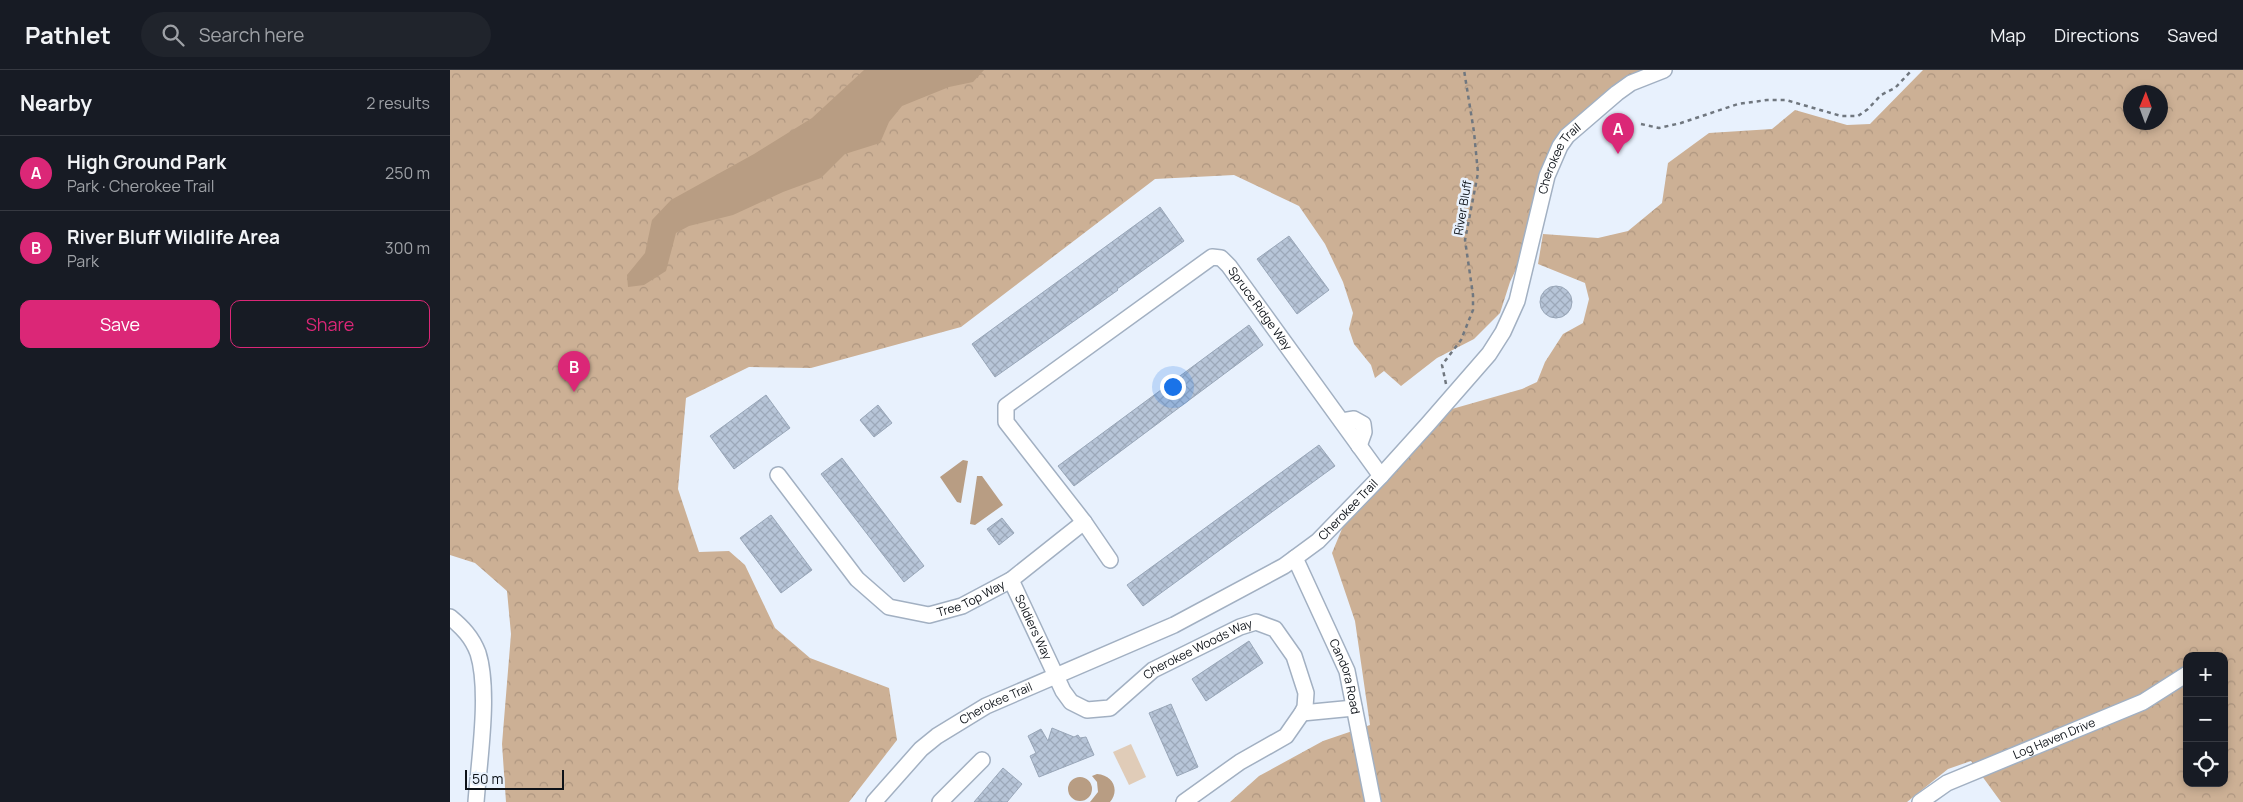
<!DOCTYPE html>
<html lang="en">
<head>
<meta charset="utf-8">
<style>
  body { margin:0; font-family:Manrope,sans-serif; background:#20242c; color:#f1f3f6 }
  .controls { position:absolute; right:15px; bottom:15px; display:grid; overflow:hidden; border-radius:10px; box-shadow:0 2px 8px #0003 }
  .controls button { width:45px; height:45px; display:grid; place-items:center; padding:0; border:0; border-bottom:1px solid #363941; background:#171b24; color:#f1f3f6; font:25px sans-serif }
  .compass { position:absolute; left:1673px; top:15px; width:45px; height:45px; border-radius:50%; background:#171b24; box-shadow:0 2px 8px #0003; rotate:1deg }
  .scale { position:absolute; left:15px; bottom:12px; width:99px; box-sizing:border-box; padding-left:5px; border:2px solid #0d1218; border-top:0; font-size:14px; line-height:18px; white-space:nowrap; color:#0d1218; -webkit-text-stroke:4px #e8f1fd; paint-order:stroke }
  .you { position:absolute; left:722px; top:316px; width:18px; height:18px; margin:-12px; border:4px solid #fff; border-radius:50%; background:#1a73e8; box-shadow:0 0 0 8px #1a73e833 }
  .badge { display:grid; place-items:center; width:32px; height:32px; border-radius:50%; background:#db2777; color:#fff; font-size:16px; font-weight:700 }
  .pin { position:absolute; translate:-50% -41px; filter:drop-shadow(0 1px 2px #0008) }
  .pin::after { content:''; position:absolute; top:26px; width:18px; height:15px; background:inherit; clip-path:polygon(0 0,100% 0,50% 100%) }
  .list { margin:0; padding:0; list-style:none }
  h2 { display:flex; justify-content:space-between; align-items:center; height:65px; margin:0; padding:0 20px; font-size:21px }
  h2 small { font-size:16px; font-weight:400; color:#9ea1a6 }
  .list li { display:grid; grid-template-columns:32px 1fr auto; gap:15px; align-items:center; box-sizing:border-box; height:75px; padding:0 20px; border-top:1px solid #363941 }
  .list b { display:block; font-size:19px; white-space:nowrap }
  .list p { margin:0; font-size:16px; white-space:nowrap; color:#9ea1a6 }
  .list em { font-size:16px; font-style:normal; color:#9ea1a6 }
  .actions { display:flex; gap:10px; padding:15px 20px }
  .actions a { flex:1; padding:11px 0; border:1px solid #db2777; border-radius:10px; text-align:center; font-size:18px; color:#db2777 }
  .actions .main { background:#db2777; color:#fff }
  .icon { flex:none; width:28px; height:28px; fill:none; stroke:currentColor; stroke-width:2; stroke-linecap:round; stroke-linejoin:round }
  .map { position:relative; flex:none; width:1793px; height:732px; overflow:hidden }
  header { display:flex; align-items:center; gap:30px; box-sizing:border-box; height:70px; padding:0 25px; background:#171b24; border-bottom:1px solid #363941 }
  header strong { font-size:24px }
  nav { display:flex; gap:28px; margin-inline-start:auto; font-size:18px }
  .search { width:350px; height:45px; background:#20242c; display:flex; align-items:center; gap:12px; box-sizing:border-box; padding:0 18px; border-radius:28px; color:#9ea1a6; font-size:19px }
  main { display:flex }
  aside { flex:1; background:#171b24 }
  .map>svg:first-child { display:block }
  .green { fill:#e0ccb8 }
  .forest { fill:url(#forest-crowns); fill-rule:evenodd }
  .water { fill:#b89d83 }
  .building { fill:url(#building-cross-hatch); stroke:#98a6b8 }
  .lines { fill:none; stroke-linecap:round; stroke-linejoin:round }
  .minor-casing { stroke:#a2b0c2; stroke-width:18 }
  .path { stroke:#70777f; stroke-width:2.5; stroke-dasharray:4 4; stroke-linecap:butt }
  .minor { stroke:#fff; stroke-width:15 }
  .labels { text-anchor:middle; stroke-width:5; stroke-linejoin:round; paint-order:stroke }
  .street-label { font-size:12px; fill:#0d1218; stroke:#e8f1fd }
</style>
</head>
<body>
<header>
<strong>Pathlet</strong>
<div class="search"><svg class="icon" aria-label="search" viewBox="0 0 24 24"><circle cx="10" cy="10" r="6"/><path d="M15 15l6 6"/></svg>Search here</div>
<nav><a>Map</a><a>Directions</a><a>Saved</a></nav>
</header>
<main>
<aside>
<h2>Nearby<small>2 results</small></h2>
<ul class="list">
<li><span class="badge">A</span><div><b>High Ground Park</b><p>Park · Cherokee Trail</p></div><em>250 m</em></li>
<li><span class="badge">B</span><div><b>River Bluff Wildlife Area</b><p>Park</p></div><em>300 m</em></li>
</ul>
<div class="actions"><a class="main">Save</a><a>Share</a></div>
</aside>
<div class="map">
<svg width="1793" height="732" viewBox="0 0 1793 732">
  <defs>
    <pattern id="forest-crowns" width="20" height="18" patternUnits="userSpaceOnUse" patternTransform="scale(1.25)"><rect width="20" height="18" fill="#ccb095"/><path d="M2 6a3 3 0 1 1 6 0M12 15a3 3 0 1 1 6 0" fill="none" stroke="#ae9680"/></pattern>
    <pattern id="building-cross-hatch" width="8" height="8" patternUnits="userSpaceOnUse" patternTransform="scale(1.25)"><rect width="8" height="8" fill="#b7c5d8"/><path d="M0 0l8 8M0 8l8-8" fill="none" stroke="#9ca8b9"/></pattern>
  </defs>
  <rect width="100%" height="100%" fill="#e8f1fd"/>
  <path class="green" d="M681,674L696,707L679,715L663,682Z"/>
  <path class="forest" d="M0,0H1214L1210,1L1117,66L1083,164L1060,212L1050,243L1024,269L987,288L951,316L934,301L925,308L921,295L904,274L899,259L903,243L893,212L875,174L849,136L784,105L705,109L511,257L361,298L299,297L236,328L228,419L249,482L279,481L295,495L325,558L360,588L439,618L447,670L399,732H56L52,674L61,564L57,521L25,493L0,485Z
    M1473,0H1793V732H1551L1521,691L1498,699L1457,732H780L809,706L873,671L920,655L905,551L882,483L894,454L948,399L1002,339L1072,319L1087,312L1095,292L1113,264L1133,253L1139,229L1135,213L1088,194L1093,164L1148,168L1178,161L1212,133L1218,93L1259,63L1322,59L1345,40L1397,55L1420,54ZM1680,22H1710V52H1680ZM1737,586H1774V713H1737Z"/>
  <path class="water" d="M414,0H534L523,12L499,17L452,36L439,52L430,73L395,84L371,108L333,122L283,145L239,156L226,163L216,201L194,215L178,217L177,205L195,183L202,150L221,130L304,84L362,48Z
    M513,390L518,391L511,433L507,432L490,407Z
    M527,406H532L553,435L525,455L520,454Z
    M647,704C663,705 670,720 660,732H640L648,722L647,712L642,706Z
    M618 719a12 12 0 1 1 24 0a12 12 0 1 1-24 0Z"/>
  <path class="building" d="M710,137L734,171L667,219L668,220L545,307L522,274Z
    M839,166L879,220L847,244L807,189Z
    M1090 232a16 16 0 1 1 32 0a16 16 0 1 1-32 0Z
    M799,255L813,275L624,416L608,396Z
    M316,325L340,358L284,399L260,366Z
    M428,335L442,353L424,367L410,350Z
    M869,375L885,396L693,536L677,515Z
    M392,388L474,496L454,512L371,404Z
    M321,445L362,500L331,523L290,468Z
    M552,448L564,463L549,475L537,459Z
    M799,571L813,593L756,631L742,609Z
    M721,634L748,697L727,706L699,643Z
    M602,658L624,667L628,665L630,668L636,667L644,685L589,707L580,686L586,683L578,666L591,659L598,671Z
    M553,698L572,714L557,732H524Z"/>
  <g class="lines">
    <g class="minor-casing">
      <g id="minor">
        <path d="M892,351L904,349L913,354L914,362L909,376"/>
        <path id="s1" d="M328,405L407,509L439,537L479,545L512,536L561,510L634,452"/>
        <path id="s2" d="M845,488L897,601L923,732"/>
        <path id="s3" d="M660,490L634,452L556,352V336L762,187L771,188L779,196L931,406"/>
        <path id="s4" d="M561,510L613,621L621,632L637,640L660,638L703,600L790,557L806,552L825,559L844,586L856,623L855,637L852,643L836,666L790,692L734,732"/>
        <path d="M0,547C12,557 22,567 28,583C40,621 29,691 26,732"/>
        <path d="M852,643L904,638"/>
        <path id="s5" d="M424,732L471,679L487,666L536,636L724,555L834,496L868,471L931,406L978,354L1039,284L1053,262L1067,231L1097,106L1110,76L1117,66L1167,23L1181,13L1214,0"/>
        <path d="M490,732L532,690"/>
        <path id="s6" d="M1470,732L1497,713L1693,632L1737,604"/>
      </g>
    </g>
    <path class="path" d="M1191,54L1209,58L1231,53L1288,34L1317,30H1336L1391,46H1408L1418,39L1431,25L1445,18L1462,0
      M996,314L992,295L1011,270L1023,240V225L1015,170L1028,103L1024,62L1014,0"/>
    <use href="#minor" class="minor"/>
  </g>
  <g class="labels">
    <g class="street-label">
      <text dy="4" stroke="none"><textPath href="#s5" startOffset="984">Cherokee Trail</textPath></text>
      <text transform="translate(1013 138) rotate(-80)" y="4">River Bluff</text>
      <text dy="4" stroke="none"><textPath href="#s3" startOffset="516">Spruce Ridge Way</textPath></text>
      <text dy="4" stroke="none"><textPath href="#s5" startOffset="564">Cherokee Trail</textPath></text>
      <text dy="4" stroke="none"><textPath href="#s1" startOffset="259">Tree Top Way</textPath></text>
      <text dy="4" stroke="none"><textPath href="#s4" startOffset="52">Soldiers Way</textPath></text>
      <text dy="4" stroke="none"><textPath href="#s4" startOffset="284">Cherokee Woods Way</textPath></text>
      <text dy="4" stroke="none"><textPath href="#s2" startOffset="129">Candora Road</textPath></text>
      <text dy="4" stroke="none"><textPath href="#s5" startOffset="159">Cherokee Trail</textPath></text>
      <text dy="4" stroke="none"><textPath href="#s6" startOffset="149">Log Haven Drive</textPath></text>
    </g>
  </g>
</svg>
<div class="controls">
<button>+</button>
<button>−</button>
<button><svg class="icon" aria-label="locate" viewBox="0 0 24 24"><circle cx="12" cy="12" r="6"/><path d="M12 2v4M12 18v4M2 12h4M18 12h4"/></svg></button>
</div>
<svg class="compass" viewBox="-18 -18 36 36"><path d="M0-13l5 13h-10z" fill="#e53935"/><path d="M0 13l5-13h-10z" fill="#9ea1a6"/></svg>
<div class="scale">50 m</div>
<div class="you"></div>
<div class="pin badge" style="left:1168px;top:84px">A</div>
<div class="pin badge" style="left:124px;top:322px">B</div>
</div>
</main>
</body>
</html>
